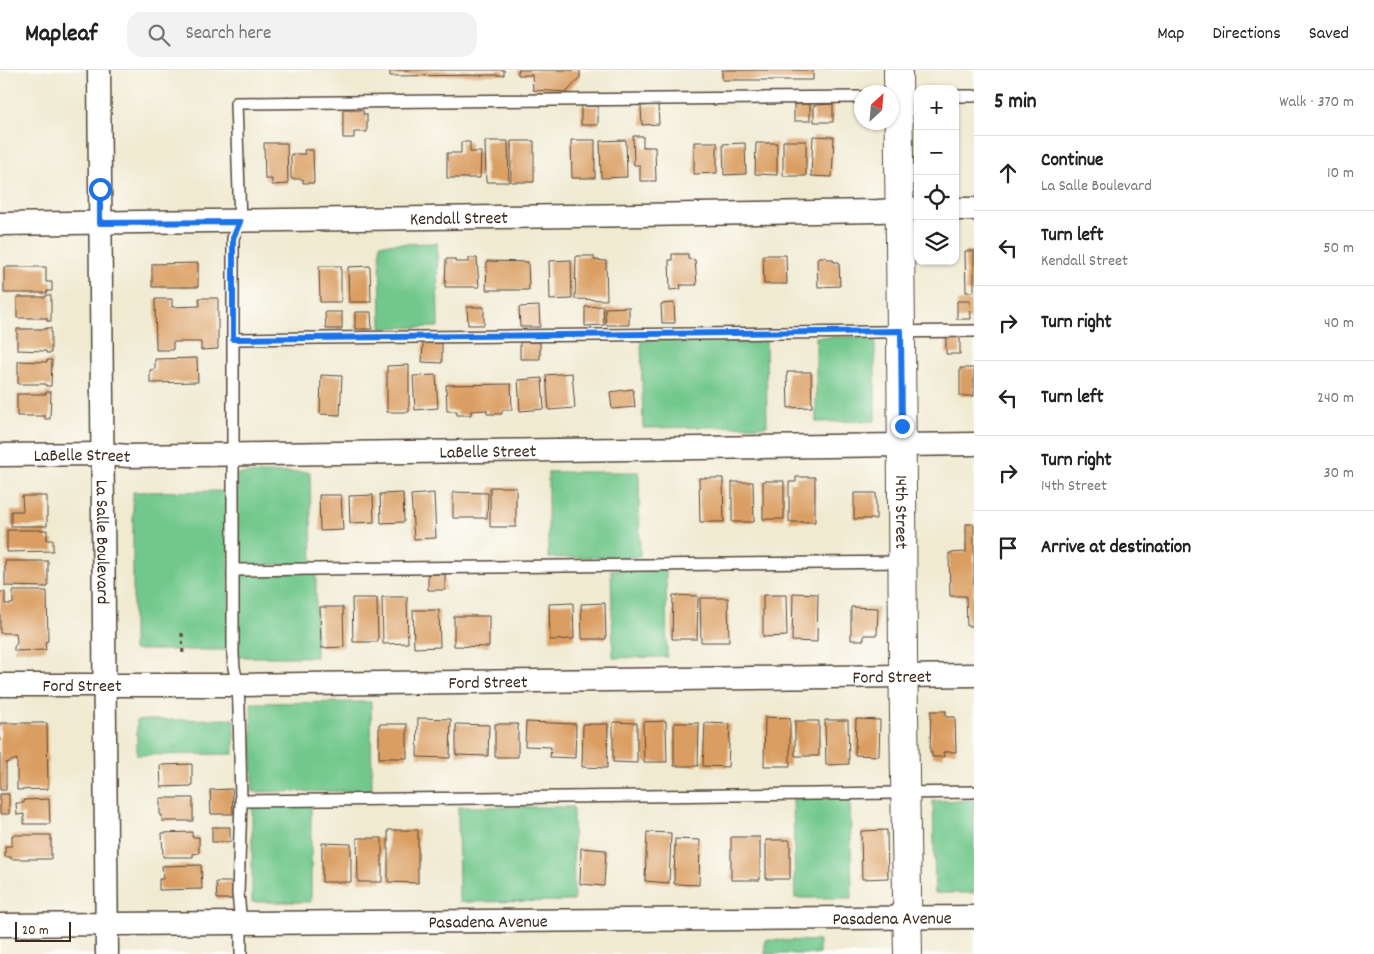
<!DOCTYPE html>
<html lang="en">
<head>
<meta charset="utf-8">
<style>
  body { margin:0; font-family:Dekko,sans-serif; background:#f2f2f2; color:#222 }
  .controls { position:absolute; right:15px; top:15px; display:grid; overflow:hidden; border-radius:10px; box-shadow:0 1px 4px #0004 }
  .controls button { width:45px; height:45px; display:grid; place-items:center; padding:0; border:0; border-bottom:1px solid #e0e0e0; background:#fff; color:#222; font:25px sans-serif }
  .compass { position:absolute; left:854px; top:15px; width:45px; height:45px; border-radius:50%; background:#fff; box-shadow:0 1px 4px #0004; rotate:26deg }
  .scale { position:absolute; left:15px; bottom:12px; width:56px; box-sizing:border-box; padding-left:5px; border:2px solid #3b2a1e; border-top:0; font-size:14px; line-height:18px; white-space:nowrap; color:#3b2a1e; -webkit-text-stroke:4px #fdfcf7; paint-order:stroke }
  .stop { position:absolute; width:15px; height:15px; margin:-11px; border:4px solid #1a73e8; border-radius:50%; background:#fff }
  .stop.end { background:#1a73e8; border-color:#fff; box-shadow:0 1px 5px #0008 }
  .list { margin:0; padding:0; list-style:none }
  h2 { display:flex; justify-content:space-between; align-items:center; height:65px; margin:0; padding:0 20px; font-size:21px }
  h2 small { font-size:16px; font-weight:400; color:#767676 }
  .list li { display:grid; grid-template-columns:32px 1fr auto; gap:15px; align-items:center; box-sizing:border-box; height:75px; padding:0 20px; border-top:1px solid #e0e0e0 }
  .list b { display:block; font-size:19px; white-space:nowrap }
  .list p { margin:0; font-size:16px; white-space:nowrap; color:#767676 }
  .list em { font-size:16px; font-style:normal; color:#767676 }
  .icon { flex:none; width:28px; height:28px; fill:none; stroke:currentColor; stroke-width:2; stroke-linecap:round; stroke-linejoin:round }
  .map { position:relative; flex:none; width:974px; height:884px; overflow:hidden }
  header { display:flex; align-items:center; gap:30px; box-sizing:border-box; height:70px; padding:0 25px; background:#fff; border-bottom:1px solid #e0e0e0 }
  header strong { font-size:24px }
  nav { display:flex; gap:28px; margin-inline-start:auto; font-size:18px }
  .search { width:350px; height:45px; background:#f2f2f2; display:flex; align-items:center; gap:12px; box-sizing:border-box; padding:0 18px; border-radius:15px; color:#767676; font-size:19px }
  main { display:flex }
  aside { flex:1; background:#fff }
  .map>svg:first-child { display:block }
  .green { fill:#72c88c; stroke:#567955 }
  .building { fill:#da9e62 }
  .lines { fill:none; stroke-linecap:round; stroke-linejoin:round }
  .service-casing { stroke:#564739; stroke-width:14 }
  .minor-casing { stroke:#564739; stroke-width:25 }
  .tertiary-casing { stroke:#564739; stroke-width:30 }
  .path { stroke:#564739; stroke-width:3; stroke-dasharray:4 4; stroke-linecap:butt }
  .service { stroke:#fff; stroke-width:11 }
  .minor { stroke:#fff; stroke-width:22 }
  .tertiary { stroke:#fff; stroke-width:28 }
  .route { stroke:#1a73e8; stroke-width:6 }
  .labels { text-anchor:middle; stroke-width:4; stroke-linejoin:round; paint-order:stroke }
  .street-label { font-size:18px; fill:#3b2a1e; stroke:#fdfcf7 }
</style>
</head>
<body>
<header>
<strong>Mapleaf</strong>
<div class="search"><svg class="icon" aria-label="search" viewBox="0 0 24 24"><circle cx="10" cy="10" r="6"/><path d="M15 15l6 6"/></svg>Search here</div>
<nav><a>Map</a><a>Directions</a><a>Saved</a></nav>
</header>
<main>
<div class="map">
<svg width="974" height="884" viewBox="0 0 974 884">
  <rect width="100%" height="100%" fill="#fdfcf7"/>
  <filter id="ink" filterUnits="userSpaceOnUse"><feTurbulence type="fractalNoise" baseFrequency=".02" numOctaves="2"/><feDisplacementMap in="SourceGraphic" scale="10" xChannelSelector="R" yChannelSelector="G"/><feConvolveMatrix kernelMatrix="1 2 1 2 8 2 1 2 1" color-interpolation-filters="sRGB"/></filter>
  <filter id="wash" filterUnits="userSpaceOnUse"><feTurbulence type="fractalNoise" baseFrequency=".0096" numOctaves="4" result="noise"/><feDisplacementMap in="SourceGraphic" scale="20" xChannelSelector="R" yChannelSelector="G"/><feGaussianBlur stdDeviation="1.12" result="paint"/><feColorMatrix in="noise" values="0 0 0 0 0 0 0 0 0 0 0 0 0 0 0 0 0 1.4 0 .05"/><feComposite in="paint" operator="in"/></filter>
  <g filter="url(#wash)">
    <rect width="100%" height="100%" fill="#f0ead1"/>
    <path class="green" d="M437,173L438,257L381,258L380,174Z
      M816,267H875V351L816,352Z
      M766,268L767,356L643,358L641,270Z
      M310,402L312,494L239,495L237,404Z
      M639,402L640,487L548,488V402Z
      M228,421L229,580H133V422Z
      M666,499L667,587L613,588L611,500Z
      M237,503H316V587H237Z
      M371,632L372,721L253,722L251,633Z
      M234,649V684L137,685V650Z
      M850,727L852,828H795L793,728Z
      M974,730V823H935L933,731Z
      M252,735H311V832H252Z
      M458,737H573L574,831L459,832Z
      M765,870L819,871V884H765Z"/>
    <g id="blocks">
      <path class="building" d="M390,0H504V5L390,6Z
        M518,0H580V7L567,22L533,20L532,5H518Z
        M722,0H813V10H722Z
        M794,34H810V51H794Z
        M833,34V52H814V35Z
        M658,35L659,54L642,55L641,36Z
        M581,36H598V55H581Z
        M343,40H363V44H367V62H354V68H343Z
        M633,66H643V77H655L656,111H640V95H634Z
        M813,66L834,67L832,107L811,106Z
        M571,70H595V108H572Z
        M626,70L627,107L601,108L600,71Z
        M485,71H508L509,112H486Z
        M511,71H534V112H511Z
        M783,71H806V106H783Z
        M461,72H470V82H481L480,108H447V83H461Z
        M694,72H717V103L694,104Z
        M264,73H287L288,114L272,115V109H265Z
        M745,73L746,104L724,105L723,74Z
        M756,73H777V105L755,104Z
        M304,80H313L314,113H303V109H291V84H305Z
        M965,181H974V222H966Z
        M672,184H688V189L695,190L697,215H680L681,219L670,220L669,190H672Z
        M763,185H786L787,214H764Z
        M576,186H594V190L606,191L607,230L575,229Z
        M819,187H825L827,189H833L834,192H839L840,216L818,217L817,189Z
        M469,188H477L479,217H445L446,189H455V192H469Z
        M571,190L572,229L550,230L549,191Z
        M487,191L528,192L529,220H486Z
        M198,193V217H152V194Z
        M319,196H341V232H320Z
        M370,196L371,232H349L348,197Z
        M4,197H46V212H52V221H47V223H4Z
        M46,225H51V251H47V248H17V227H46Z
        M199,228H218V279L201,280V272H173V280H156L155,229H172V237L200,236Z
        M957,231H970L971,249H957Z
        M674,233L675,253H662L661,234Z
        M539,236L540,257H520L519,237Z
        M603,236L604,255L585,256V237Z
        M467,237H484V255H468Z
        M629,237V255H606L605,238Z
        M325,242H342V259H326Z
        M355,242H371L372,259H355Z
        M46,258H51V283H46V281L17,280V259H46Z
        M946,267H960V284H946Z
        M520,272H540V289H520Z
        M423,273H442V293L422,292Z
        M197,288L198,312L150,313V300L155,299V289Z
        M47,290H52L51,316H46V314H18V291L47,292Z
        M409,295V342H387V296Z
        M960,298H974V326H960Z
        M787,302H811L812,337L788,338Z
        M572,303L575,338L549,340L546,305Z
        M321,305L342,306L340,345L320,344Z
        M436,305L438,338L415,340L413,306Z
        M542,308L544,339L520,341L518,310Z
        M511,314L512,340H502V344H487V340L471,341V345H457V341H447L446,315Z
        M633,319L635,337L612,339L610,322Z
        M46,322H51L50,349H45V346H17V324H46Z
        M796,407H815V452H789V412H796Z
        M699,408H723L724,452H700Z
        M763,411H784V449H763Z
        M732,412H753L754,452H732Z
        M490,417H516V457H490Z
        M453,422L488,423L487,448H453Z
        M403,423L404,452L381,453L380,424Z
        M434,423L436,468L414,469L411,425Z
        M854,423H876V449H854Z
        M319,425H341L343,460L320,461Z
        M373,425L374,452L350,453L349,426Z
        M22,426H47V456H11V441H23Z
        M966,454H974V556H967L966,526H950L949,483L966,482Z
        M7,460H47V470H53V481L7,482Z
        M5,491H48V517L5,516Z
        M428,504H445V520H428Z
        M13,521H47L48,571L45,572L46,580L14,581V577L17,573L16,563H0V522H5V534H13Z
        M793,523L818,524L817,572L792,571Z
        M673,525L698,526L697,569H672Z
        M763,525H786L787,566L763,567Z
        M382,527H407L408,573L383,574Z
        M352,528H377L378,572H353Z
        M700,528H728L729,572H701Z
        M573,533L574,569L550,570L549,534Z
        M605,533L606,569H582L581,534Z
        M320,537H343L344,577L321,578Z
        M851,537L878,538L877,565H864V570H851Z
        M413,540H439L440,577L414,578Z
        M454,546H489V577L454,576Z
        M931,641H946V647H955L956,682H943L944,687H932V682H930Z
        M765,647L790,648V696H764Z
        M418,648L451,649L450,688L417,687Z
        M856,649L880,650L879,686L855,685Z
        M825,650H848L849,694L826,695Z
        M666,651L667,692H644L643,652Z
        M795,651H819V686H795Z
        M526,652L576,654L575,688L550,687L551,677L525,676Z
        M613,652L637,653V693L613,692Z
        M0,653H47L48,719L17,720V689L6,693V720H0Z
        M674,653H699L698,696H674Z
        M705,653L730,654L728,697L703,696Z
        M379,654H407V688H379Z
        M456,654L489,655L488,686L456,685Z
        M495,654H518V687H495Z
        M583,654H608L607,698L582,697Z
        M192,694V716L161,717L160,695Z
        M232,719L233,744H211L210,720Z
        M0,724H9V744H0Z
        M160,728H193V751H162V745H160Z
        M49,729L50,754H24V744L17,745L16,733H24V730Z
        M212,757H230V772H212Z
        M388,760H418V813L388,812Z
        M887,760L888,808L862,809L861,761Z
        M192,762V767H199V783L193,784V787H163L162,763Z
        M647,762L671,763L669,813L645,811Z
        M12,765H51V789H11V787H5V776H12Z
        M731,767H760V810H731Z
        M357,768H382V812H358Z
        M675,769L700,770L699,815L674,814Z
        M766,770H790V809H766Z
        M322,773L351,774V812H322Z
        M581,778L606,780L604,816L580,814Z
        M201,795L202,819L159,820V809H163L162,796Z
        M216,812H234V829H217Z"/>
    </g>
  </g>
  <g filter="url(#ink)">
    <use href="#blocks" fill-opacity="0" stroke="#564739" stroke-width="1"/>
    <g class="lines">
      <g class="service-casing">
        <path id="service" d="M955,26H974
          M898,27H918
          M233,269L974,261
          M234,500L903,492
          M241,731L974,722
          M241,884V853L238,823L241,731L239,638L238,615L234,598L233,585V168L240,152L236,33L862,27"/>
      </g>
      <g class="minor-casing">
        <g id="minor">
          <path id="s1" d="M99,0L107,884"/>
          <path d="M955,139H974"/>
          <path id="s2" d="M0,154L641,145L878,141L918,139"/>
          <path id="s3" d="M0,385L102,384L129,386L974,374"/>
          <path id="s4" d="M0,615H238L974,605"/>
          <path id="s5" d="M0,855L974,847"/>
        </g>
      </g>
      <g class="tertiary-casing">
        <g id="tertiary">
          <path id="s6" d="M898,0L901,261L903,586L908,884"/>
        </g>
      </g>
      <path class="path" d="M182,563L183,586"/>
      <use href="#service" class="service"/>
      <use href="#minor" class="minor"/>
      <use href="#tertiary" class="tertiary"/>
    </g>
  </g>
  <g class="lines" filter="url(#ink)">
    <path class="route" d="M100,119V153L240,152L233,168V269L901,261L902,356"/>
  </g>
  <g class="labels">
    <g class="street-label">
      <text dy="6" stroke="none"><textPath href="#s2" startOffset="459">Kendall Street</textPath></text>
      <text dy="6" stroke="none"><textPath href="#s3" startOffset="488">LaBelle Street</textPath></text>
      <text dy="6" stroke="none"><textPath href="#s3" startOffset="82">LaBelle Street</textPath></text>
      <text dy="6" stroke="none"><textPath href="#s6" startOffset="442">14th Street</textPath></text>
      <text dy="6" stroke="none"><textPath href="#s1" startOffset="472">La Salle Boulevard</textPath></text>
      <text dy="6" stroke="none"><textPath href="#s4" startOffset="892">Ford Street</textPath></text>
      <text dy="6" stroke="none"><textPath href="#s4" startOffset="488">Ford Street</textPath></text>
      <text dy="6" stroke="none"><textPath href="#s4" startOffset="82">Ford Street</textPath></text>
      <text dy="6" stroke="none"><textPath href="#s5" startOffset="892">Pasadena Avenue</textPath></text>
      <text dy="6" stroke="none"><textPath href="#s5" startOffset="488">Pasadena Avenue</textPath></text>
    </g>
  </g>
</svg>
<div class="controls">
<button>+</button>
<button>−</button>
<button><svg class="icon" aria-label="locate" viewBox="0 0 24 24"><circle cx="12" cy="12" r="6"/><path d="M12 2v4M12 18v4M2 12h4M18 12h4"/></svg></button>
<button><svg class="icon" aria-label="layers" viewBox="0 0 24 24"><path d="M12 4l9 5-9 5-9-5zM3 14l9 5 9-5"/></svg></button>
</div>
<svg class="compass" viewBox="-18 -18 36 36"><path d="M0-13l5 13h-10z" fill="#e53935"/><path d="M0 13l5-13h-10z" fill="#767676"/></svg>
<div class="scale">20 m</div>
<div class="stop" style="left:100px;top:119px"></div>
<div class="stop end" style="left:902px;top:356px"></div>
</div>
<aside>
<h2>5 min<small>Walk · 370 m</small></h2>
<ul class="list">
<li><svg class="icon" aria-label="ahead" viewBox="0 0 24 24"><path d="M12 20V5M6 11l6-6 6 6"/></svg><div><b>Continue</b><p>La Salle Boulevard</p></div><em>10 m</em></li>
<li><svg class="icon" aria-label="left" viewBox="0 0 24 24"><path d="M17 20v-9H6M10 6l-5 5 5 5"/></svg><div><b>Turn left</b><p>Kendall Street</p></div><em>50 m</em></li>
<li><svg class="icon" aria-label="right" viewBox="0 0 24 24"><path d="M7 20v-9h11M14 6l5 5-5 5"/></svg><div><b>Turn right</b></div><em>40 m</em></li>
<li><svg class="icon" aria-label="left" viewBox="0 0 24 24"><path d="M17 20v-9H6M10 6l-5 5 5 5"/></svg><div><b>Turn left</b></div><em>240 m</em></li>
<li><svg class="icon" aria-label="right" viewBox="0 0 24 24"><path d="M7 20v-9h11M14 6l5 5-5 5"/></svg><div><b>Turn right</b><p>14th Street</p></div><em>30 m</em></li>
<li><svg class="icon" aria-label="arrive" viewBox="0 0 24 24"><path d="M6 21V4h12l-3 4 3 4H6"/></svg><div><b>Arrive at destination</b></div></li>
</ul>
</aside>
</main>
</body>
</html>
